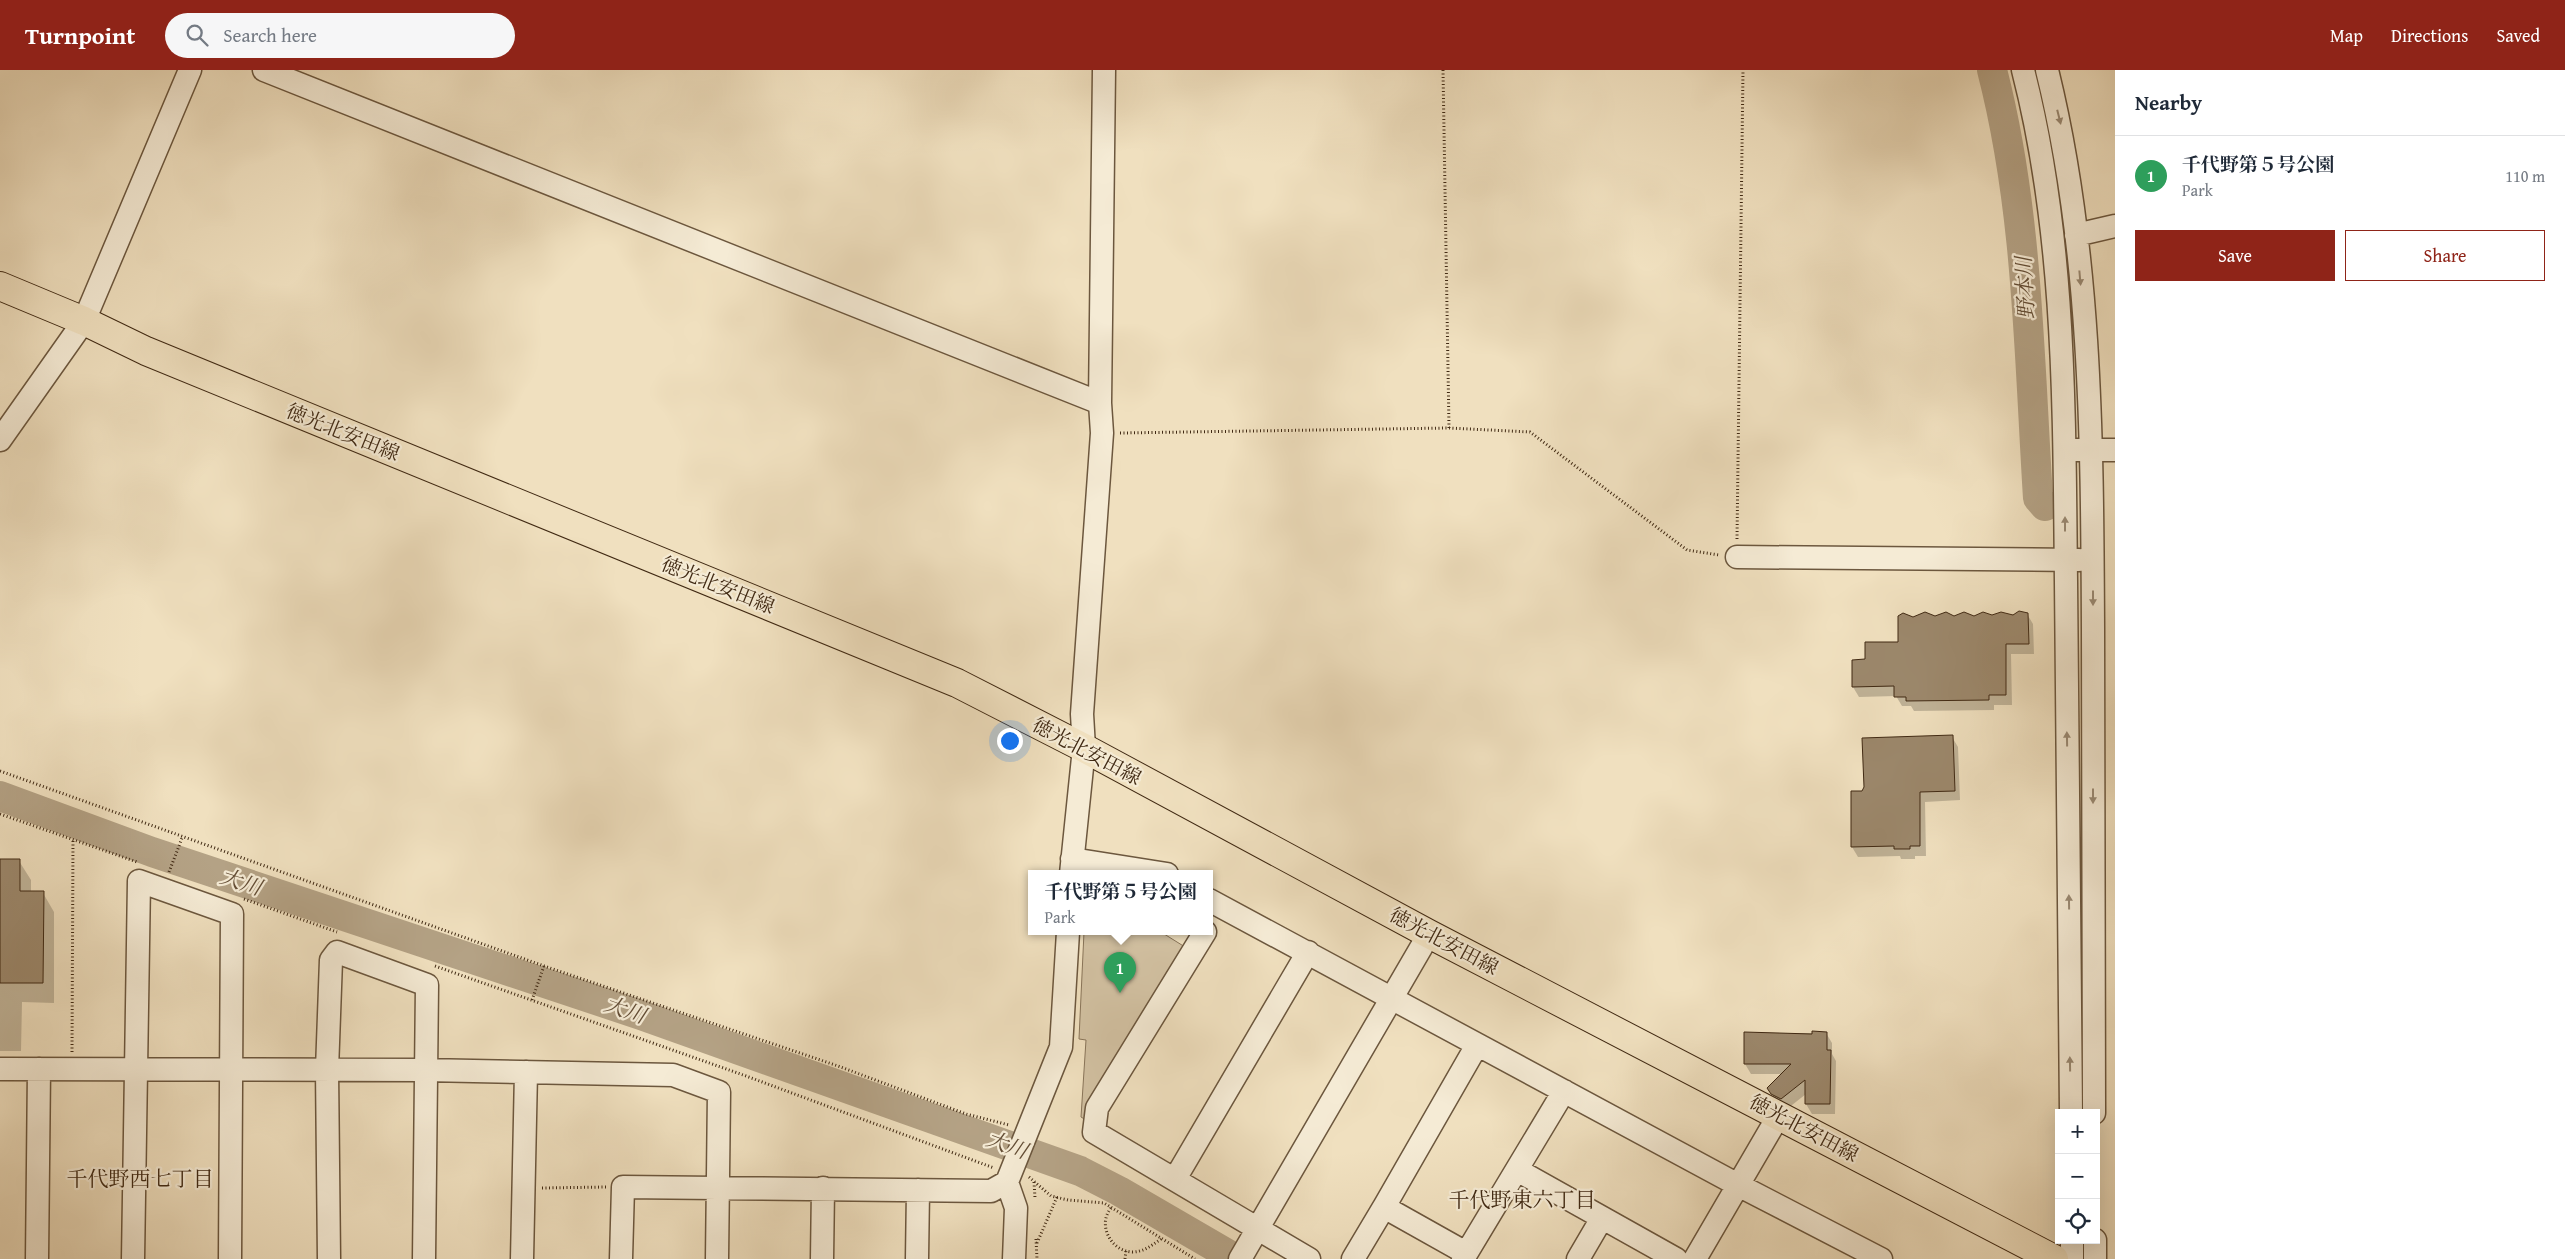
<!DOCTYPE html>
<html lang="en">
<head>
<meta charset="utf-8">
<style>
  body { margin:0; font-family:"Gentium Book Plus","Noto Serif JP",serif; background:#f6f6f7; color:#1f2937 }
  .controls { position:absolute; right:15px; bottom:15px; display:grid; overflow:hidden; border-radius:0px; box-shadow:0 5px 20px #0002 }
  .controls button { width:45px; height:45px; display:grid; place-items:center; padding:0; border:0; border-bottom:1px solid #e0e1e3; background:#fff; color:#1f2937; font:25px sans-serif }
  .you { position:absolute; left:1009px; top:670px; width:18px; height:18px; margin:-12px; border:4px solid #fff; border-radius:50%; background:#1a73e8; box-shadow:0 0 0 8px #1a73e833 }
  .badge { display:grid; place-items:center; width:32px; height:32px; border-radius:50%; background:#8f2418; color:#fff; font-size:16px; font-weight:700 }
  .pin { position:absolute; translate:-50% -41px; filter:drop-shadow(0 1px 2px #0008) }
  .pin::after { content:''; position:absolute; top:26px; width:18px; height:15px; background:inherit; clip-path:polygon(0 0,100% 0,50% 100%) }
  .popup { position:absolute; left:1028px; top:800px; width:185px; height:65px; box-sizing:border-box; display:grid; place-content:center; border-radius:0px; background:#fff; filter:drop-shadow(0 1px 4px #0005); font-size:16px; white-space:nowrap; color:#747a83 }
  .popup b { font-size:19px; color:#1f2937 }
  .popup::after { content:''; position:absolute; left:50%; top:100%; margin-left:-10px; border:10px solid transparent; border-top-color:#fff }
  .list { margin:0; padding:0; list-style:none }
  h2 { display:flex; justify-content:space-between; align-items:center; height:65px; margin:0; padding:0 20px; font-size:21px }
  h2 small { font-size:16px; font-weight:400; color:#747a83 }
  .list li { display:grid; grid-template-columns:32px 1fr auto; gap:15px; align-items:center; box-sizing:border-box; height:80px; padding:0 20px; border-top:1px solid #e0e1e3 }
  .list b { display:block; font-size:19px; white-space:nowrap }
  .list p { margin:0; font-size:16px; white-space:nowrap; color:#747a83 }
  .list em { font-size:16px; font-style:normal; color:#747a83 }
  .actions { display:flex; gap:10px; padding:15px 20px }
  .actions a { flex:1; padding:11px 0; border:1px solid #8f2418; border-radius:0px; text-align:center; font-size:18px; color:#8f2418 }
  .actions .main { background:#8f2418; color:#fff }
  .icon { flex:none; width:28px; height:28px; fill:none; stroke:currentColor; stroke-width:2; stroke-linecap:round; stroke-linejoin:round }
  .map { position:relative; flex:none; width:2115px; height:1189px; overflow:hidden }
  header { display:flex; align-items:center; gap:30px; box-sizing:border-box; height:70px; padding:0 25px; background:#8f2418; color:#fff }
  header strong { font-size:24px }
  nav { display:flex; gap:28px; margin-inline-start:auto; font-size:18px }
  .search { width:350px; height:45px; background:#f6f6f7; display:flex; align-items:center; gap:12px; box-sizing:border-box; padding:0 18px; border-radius:28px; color:#747a83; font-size:19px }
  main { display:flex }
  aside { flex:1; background:#fff }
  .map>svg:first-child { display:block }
  .green { fill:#d2c1a2; stroke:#89755a }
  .shadow { fill:#0003 }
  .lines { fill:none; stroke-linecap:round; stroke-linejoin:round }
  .river { stroke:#b4a285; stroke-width:30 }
  .building { fill:#9c886c; stroke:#402913 }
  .minor-casing { stroke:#6c573e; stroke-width:25 }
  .major-casing { stroke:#402913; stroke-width:30 }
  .path { stroke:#402913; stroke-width:3; stroke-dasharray:1 2.5; stroke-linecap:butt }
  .minor { stroke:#f5ebd5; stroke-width:22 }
  .major { stroke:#f0e0bf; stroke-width:28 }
  .oneway { fill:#9a8a74 }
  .labels { text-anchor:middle; stroke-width:4.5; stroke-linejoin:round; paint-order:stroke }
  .street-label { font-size:20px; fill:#402913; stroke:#f5ebd5 }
  .water-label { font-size:21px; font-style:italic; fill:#634d35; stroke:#f5ebd5 }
  .neighbourhood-label { font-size:21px; fill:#402913; stroke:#f5ebd5 }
</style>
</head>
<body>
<header>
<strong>Turnpoint</strong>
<div class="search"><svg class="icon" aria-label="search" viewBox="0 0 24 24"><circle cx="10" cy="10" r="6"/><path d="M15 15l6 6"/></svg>Search here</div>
<nav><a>Map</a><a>Directions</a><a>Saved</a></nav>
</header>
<main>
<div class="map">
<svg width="2115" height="1189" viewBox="0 0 2115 1189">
  <rect width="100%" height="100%" fill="#f0e0bf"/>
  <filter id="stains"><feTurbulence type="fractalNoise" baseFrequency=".004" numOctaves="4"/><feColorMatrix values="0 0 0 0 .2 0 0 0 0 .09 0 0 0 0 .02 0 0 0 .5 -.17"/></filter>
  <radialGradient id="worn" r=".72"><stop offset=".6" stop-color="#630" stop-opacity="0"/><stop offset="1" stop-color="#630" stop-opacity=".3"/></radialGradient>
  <path class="green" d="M1084,862H1161L1185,877L1086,1050L1081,1047L1086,970L1079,969Z"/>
  <path class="shadow" d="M2027,544L2033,554L2034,584H2011L2012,635H1994V640L1914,641L1911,636H1902L1896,626L1859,627L1853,617L1866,591L1900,573L1913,548Z
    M1952,667L1958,677L1960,730L1925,732L1926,786H1915V789H1901L1900,786L1858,787L1852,777L1862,722Z
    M0,791H19L31,810V823H43L54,842V933L22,932L21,981H0Z
    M1826,963L1832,973V984L1836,991L1835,1044H1812L1806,1034V1024L1787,1039L1778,1034L1768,1018L1783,1004H1751L1745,994V964Z"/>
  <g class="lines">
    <path class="river" d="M1992,0C2028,139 2029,285 2038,428L2045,436
      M0,726L152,782L641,945L1080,1101L1119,1121L1236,1189"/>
  </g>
  <path class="building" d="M2019,541L2028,543L2029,574H2006V625H1989V630L1906,631V627H1894V616L1852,617V590L1865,589V572H1898V546L1903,543L1913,547L1925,542L1935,546L1946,542L1954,546L1964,542L1974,546L1983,542L1992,545L2001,542L2013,545Z
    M1953,665L1955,721L1920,722V776H1910V779H1894V776L1851,777V721H1862L1864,717L1862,668Z
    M0,789H20V821H44L43,913H0Z
    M1812,961L1827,962V980H1831L1830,1034H1805V1010L1781,1029L1771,1024L1767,1018L1791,994H1744V962L1812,964Z"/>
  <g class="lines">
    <g class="minor-casing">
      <path id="minor" d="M264,0L1100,333
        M2023,0C2066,167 2064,341 2066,512C2067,689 2069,866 2071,1043
        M2047,0C2092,182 2092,373 2093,559C2093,720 2094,882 2094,1043
        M2076,165L2115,156
        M0,370L84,251L190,0
        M2076,380H2115
        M1737,487L2079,490
        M1072,789L1167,804
        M1071,804L1084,678L1082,644L1102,363L1100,333L1104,0
        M1209,830L1738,1115L1881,1189
        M1205,862L1097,1038L1094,1062L1309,1189
        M0,999L425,1000L673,1005L719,1022L717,1189
        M1517,1100L1676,1189
        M1175,1109L1308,882
        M1007,1112L1016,1138L1014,1189
        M2072,1170V1189
        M2095,1170V1189
        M1466,1183L1384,1137L1477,975
        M37,1189L39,999
        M133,1189L139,811L232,844L230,1189
        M329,1189L327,1000L331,890L337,882L427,915L424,1189
        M522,1189L526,1002
        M621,1189L623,1117L991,1121L1007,1112L1061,977L1068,862
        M822,1189L823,1118
        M917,1189L918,1120
        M1240,1189L1429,864
        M1353,1189L1384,1137
        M1463,1189L1564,1021
        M1578,1189L1602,1148
        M1695,1189L1779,1045"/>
    </g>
    <g class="major-casing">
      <path id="major" d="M0,216L84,251L146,281L957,613L1084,678L1429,864L2054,1189"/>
    </g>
    <path class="path" d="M1443,0L1449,358
      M1120,363L1449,358L1530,362L1687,480L1719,485
      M1737,469L1743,0
      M0,701L544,896L838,996L966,1044L1009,1055
      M0,744L137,792
      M169,802L182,768
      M244,829L337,862
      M435,896L746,1006L994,1098
      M532,930L544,896
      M72,982L73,770
      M1029,1107L1051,1126L1068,1130L1104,1133L1195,1189
      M1034,1112L1035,1128
      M542,1118L606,1117
      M1111,1138C1097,1155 1111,1181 1132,1182C1144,1182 1152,1175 1161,1169
      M1036,1169L1037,1189
      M1037,1173L1057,1127
      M1125,1189L1126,1180"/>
    <use href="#minor" class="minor"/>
    <use href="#major" class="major"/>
  </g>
  <defs><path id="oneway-solid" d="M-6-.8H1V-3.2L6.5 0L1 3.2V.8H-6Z" transform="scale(1.25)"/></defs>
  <g class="oneway">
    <use href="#oneway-solid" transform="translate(2059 47) rotate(76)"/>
    <use href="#oneway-solid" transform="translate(2080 208) rotate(85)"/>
    <use href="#oneway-solid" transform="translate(2065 454) rotate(-90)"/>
    <use href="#oneway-solid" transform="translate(2093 528) rotate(90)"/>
    <use href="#oneway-solid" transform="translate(2067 669) rotate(-91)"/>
    <use href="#oneway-solid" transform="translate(2093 726) rotate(90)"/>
    <use href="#oneway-solid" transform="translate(2069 832) rotate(-91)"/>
    <use href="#oneway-solid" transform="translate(2070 994) rotate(-91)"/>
  </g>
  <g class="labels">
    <g class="street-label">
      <text transform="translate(343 362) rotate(22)" y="7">徳光北安田線</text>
      <text transform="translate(718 515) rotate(22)" y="7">徳光北安田線</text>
      <text transform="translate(1087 681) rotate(28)" y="7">徳光北安田線</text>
      <text transform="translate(1444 871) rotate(28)" y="7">徳光北安田線</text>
      <text transform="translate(1804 1058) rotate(28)" y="7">徳光北安田線</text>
    </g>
    <g class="water-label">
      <text transform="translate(2025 218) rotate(-93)" y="7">野本川</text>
      <text transform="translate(241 812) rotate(18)" y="7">大川</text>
      <text transform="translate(625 940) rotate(19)" y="7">大川</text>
      <text transform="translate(1007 1075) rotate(20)" y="7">大川</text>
    </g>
    <g class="neighbourhood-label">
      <text x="140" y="1116">千代野西七丁目</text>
      <text x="1522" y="1137">千代野東六丁目</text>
    </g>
  </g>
  <rect width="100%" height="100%" filter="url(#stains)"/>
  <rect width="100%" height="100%" fill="url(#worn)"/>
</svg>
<div class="controls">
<button>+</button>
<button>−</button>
<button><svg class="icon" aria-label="locate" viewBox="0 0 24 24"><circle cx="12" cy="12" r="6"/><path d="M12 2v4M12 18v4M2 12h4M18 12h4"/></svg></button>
</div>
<div class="you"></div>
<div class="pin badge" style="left:1120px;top:923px;background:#2e9e5b">1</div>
<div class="popup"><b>千代野第５号公園</b>Park</div>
</div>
<aside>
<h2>Nearby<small></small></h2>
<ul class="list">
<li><span class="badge" style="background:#2e9e5b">1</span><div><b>千代野第５号公園</b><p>Park</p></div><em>110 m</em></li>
</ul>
<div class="actions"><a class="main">Save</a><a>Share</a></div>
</aside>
</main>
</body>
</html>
